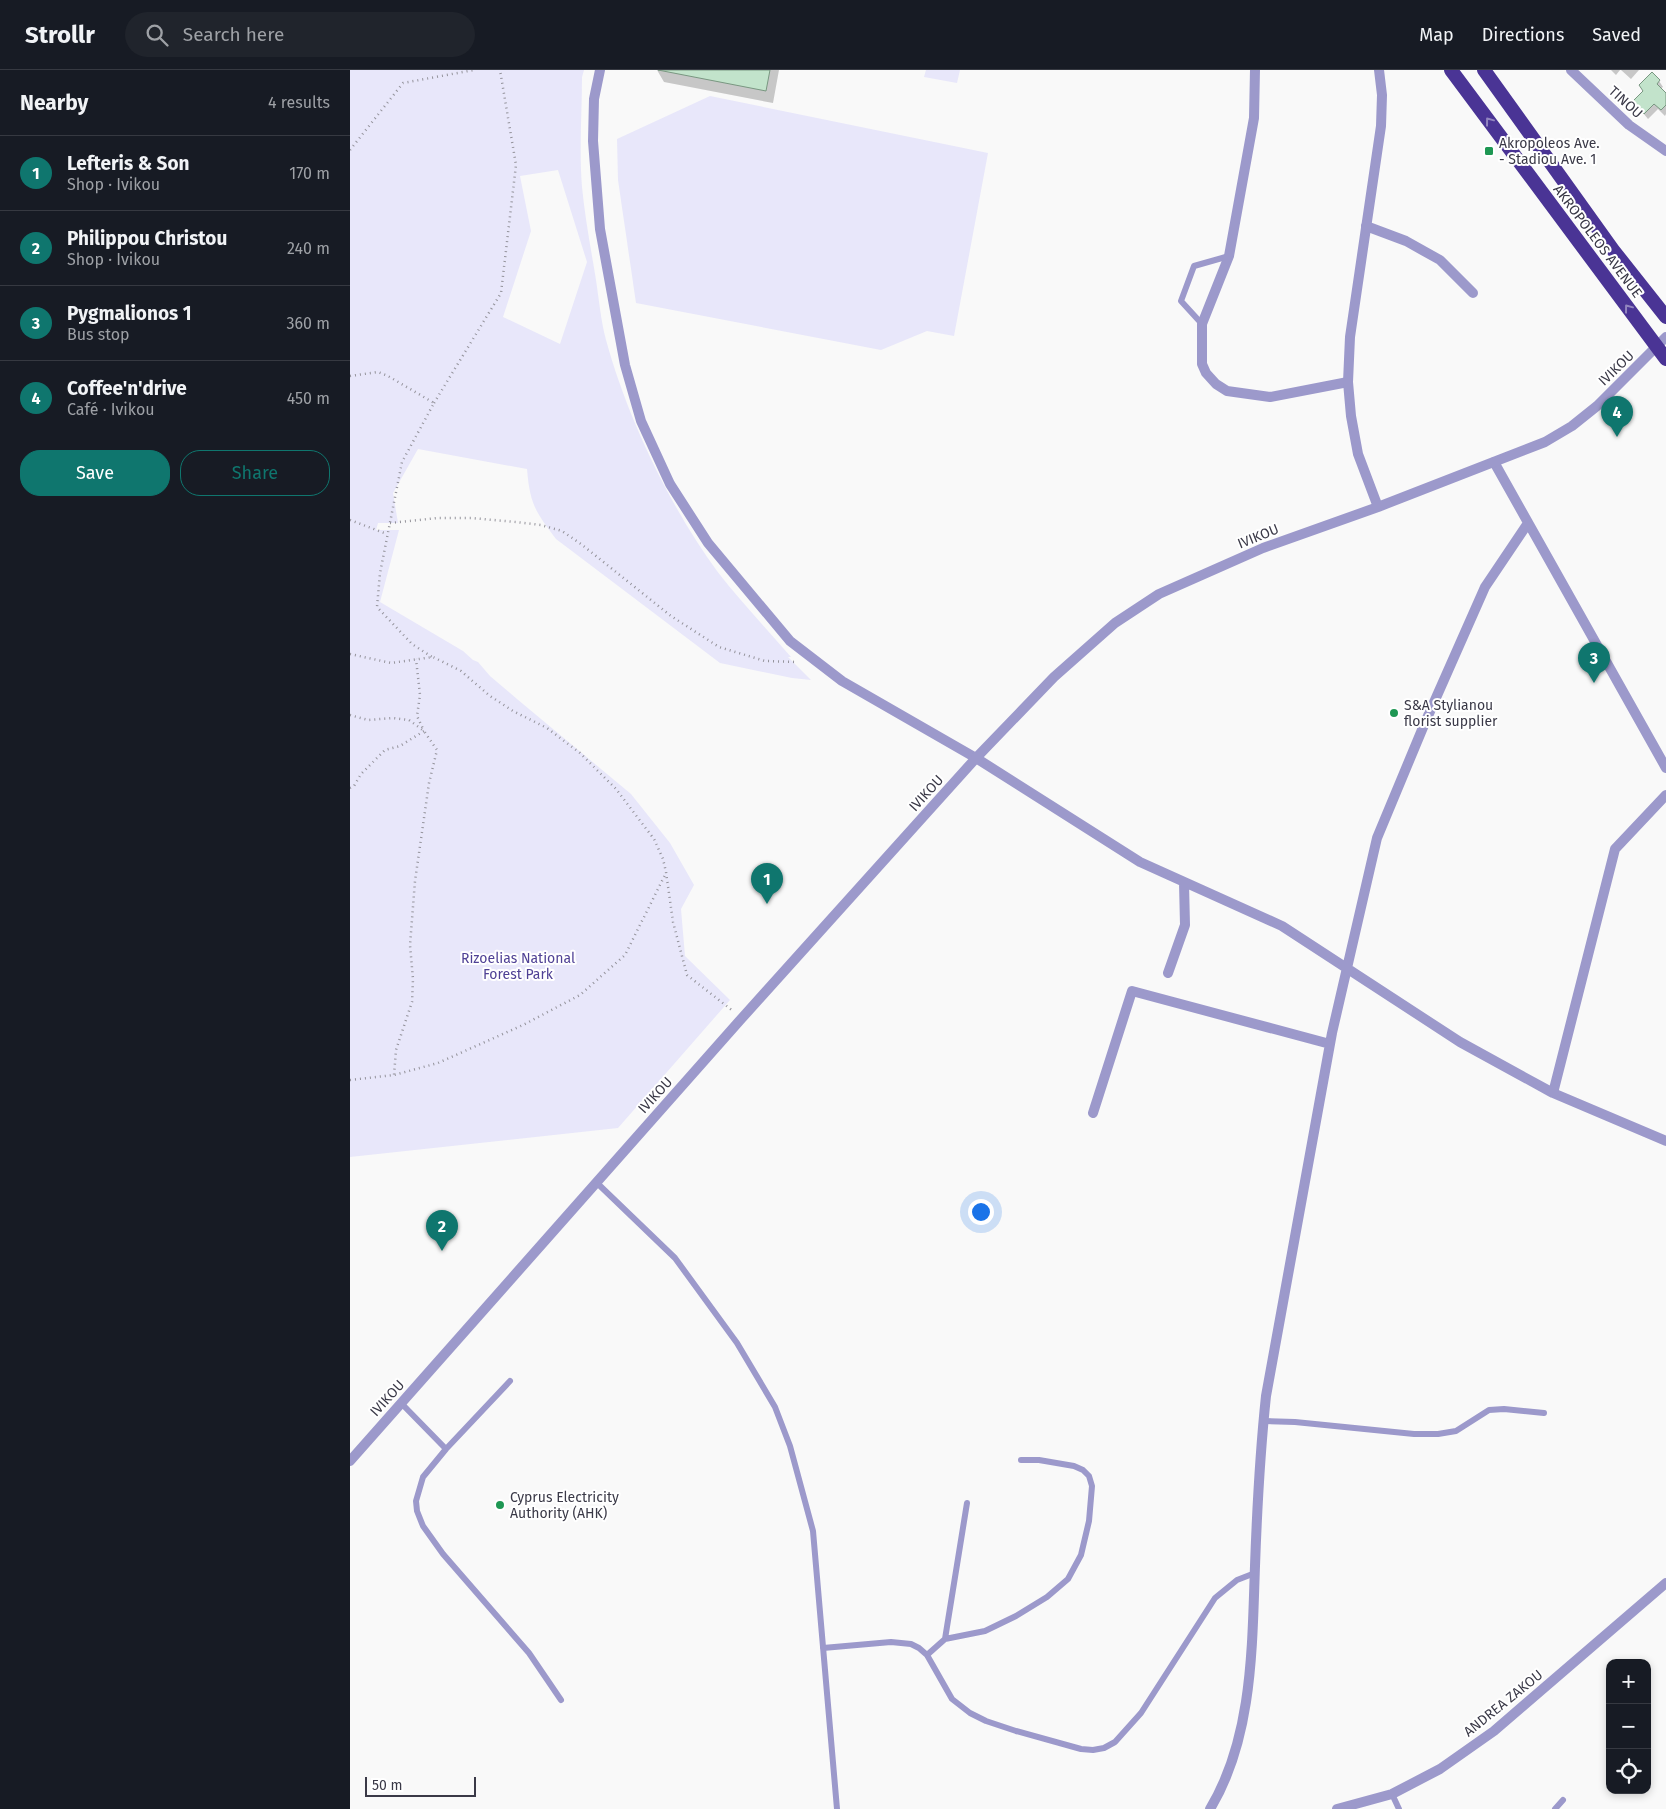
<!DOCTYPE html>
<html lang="en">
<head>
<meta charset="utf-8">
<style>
  body { margin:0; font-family:"Fira Sans",sans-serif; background:#20242c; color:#f1f3f6 }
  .controls { position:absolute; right:15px; bottom:15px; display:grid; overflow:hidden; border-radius:10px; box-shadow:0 2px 8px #0003 }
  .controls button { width:45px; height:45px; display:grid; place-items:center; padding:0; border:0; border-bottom:1px solid #363941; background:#171b24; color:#f1f3f6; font:25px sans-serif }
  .scale { position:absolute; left:15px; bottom:12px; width:111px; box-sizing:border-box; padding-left:5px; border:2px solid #3a3947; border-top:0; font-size:14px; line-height:18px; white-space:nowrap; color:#3a3947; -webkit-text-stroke:4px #fff; paint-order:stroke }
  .you { position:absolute; left:630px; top:1141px; width:18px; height:18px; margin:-12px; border:4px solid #fff; border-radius:50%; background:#1a73e8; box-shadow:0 0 0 8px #1a73e833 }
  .badge { display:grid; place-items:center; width:32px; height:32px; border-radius:50%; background:#0f766e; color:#fff; font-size:16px; font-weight:700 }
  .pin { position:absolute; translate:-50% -41px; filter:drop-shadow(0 1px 2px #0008) }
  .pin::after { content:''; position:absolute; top:26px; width:18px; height:15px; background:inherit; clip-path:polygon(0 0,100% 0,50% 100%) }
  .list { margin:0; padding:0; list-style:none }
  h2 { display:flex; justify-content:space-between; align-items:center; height:65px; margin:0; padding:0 20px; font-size:21px }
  h2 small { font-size:16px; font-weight:400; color:#9ea1a6 }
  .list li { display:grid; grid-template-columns:32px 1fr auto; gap:15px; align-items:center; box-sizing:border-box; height:75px; padding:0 20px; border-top:1px solid #363941 }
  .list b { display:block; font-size:19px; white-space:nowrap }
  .list p { margin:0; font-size:16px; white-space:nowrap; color:#9ea1a6 }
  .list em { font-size:16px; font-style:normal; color:#9ea1a6 }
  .actions { display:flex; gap:10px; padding:15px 20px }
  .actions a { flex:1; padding:11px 0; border:1px solid #0f766e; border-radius:20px; text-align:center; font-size:18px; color:#0f766e }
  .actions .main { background:#0f766e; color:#fff }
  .icon { flex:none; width:28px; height:28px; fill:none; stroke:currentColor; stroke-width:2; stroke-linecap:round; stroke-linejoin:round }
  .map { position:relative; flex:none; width:1316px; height:1739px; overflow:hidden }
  header { display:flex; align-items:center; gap:30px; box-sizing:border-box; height:70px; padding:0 25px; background:#171b24; border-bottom:1px solid #363941 }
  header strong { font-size:24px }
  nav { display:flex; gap:28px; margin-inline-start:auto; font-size:18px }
  .search { width:350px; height:45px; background:#20242c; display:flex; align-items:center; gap:12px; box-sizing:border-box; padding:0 18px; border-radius:28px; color:#9ea1a6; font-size:19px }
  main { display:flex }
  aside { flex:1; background:#171b24 }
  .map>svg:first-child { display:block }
  .green { fill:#e8e7fa; fill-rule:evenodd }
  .shadow { fill:#0003 }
  .building { fill:#c2e3cb; stroke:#799781 }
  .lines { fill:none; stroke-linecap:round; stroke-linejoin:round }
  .path { stroke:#94939b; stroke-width:2.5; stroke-dasharray:1 4; stroke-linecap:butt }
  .service { stroke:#9c99cb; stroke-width:6 }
  .minor { stroke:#9c99cb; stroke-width:10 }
  .tertiary { stroke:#9c99cb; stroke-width:10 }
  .trunk { stroke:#4a3495; stroke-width:14 }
  .oneway { stroke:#9285bf }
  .poi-dot { fill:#1e9753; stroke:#fff; stroke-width:2 }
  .labels { text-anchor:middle; stroke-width:4; stroke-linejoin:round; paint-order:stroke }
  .street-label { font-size:14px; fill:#3a3947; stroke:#fff }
  .poi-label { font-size:14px; fill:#3a3947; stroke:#fff; text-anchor:start }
  .park-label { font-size:14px; fill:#4f4195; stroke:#fff }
</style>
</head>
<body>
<header>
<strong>Strollr</strong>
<div class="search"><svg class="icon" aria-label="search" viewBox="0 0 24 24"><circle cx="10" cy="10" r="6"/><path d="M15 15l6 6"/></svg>Search here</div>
<nav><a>Map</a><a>Directions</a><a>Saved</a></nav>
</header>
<main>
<aside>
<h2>Nearby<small>4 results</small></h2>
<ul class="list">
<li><span class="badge">1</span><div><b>Lefteris &amp; Son</b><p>Shop · Ivikou</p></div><em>170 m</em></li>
<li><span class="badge">2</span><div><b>Philippou Christou</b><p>Shop · Ivikou</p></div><em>240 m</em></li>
<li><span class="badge">3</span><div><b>Pygmalionos 1</b><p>Bus stop</p></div><em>360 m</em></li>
<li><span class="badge">4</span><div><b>Coffee'n'drive</b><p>Café · Ivikou</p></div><em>450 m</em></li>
</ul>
<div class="actions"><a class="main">Save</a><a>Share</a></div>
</aside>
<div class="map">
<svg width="1316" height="1739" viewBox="0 0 1316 1739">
  <rect width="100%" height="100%" fill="#f9f9f9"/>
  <path class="green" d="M0,0H234L232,7C232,43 229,80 232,117C235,148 241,179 246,210C249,230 251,251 256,270C277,347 320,437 367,501C390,531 417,559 441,587H438L461,610L442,608L370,593L206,469C185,441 180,434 177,399L68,379L43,423L48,453H28L26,460H49L30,532L113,581L123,590L128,592L140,606L167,629L281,724L320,773L344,815L331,839L335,886L380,930L268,1058L0,1087ZM208,100L237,192L210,274L153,247L181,161L170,106Z
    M576,0H610L607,13L574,7Z
    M360,26L638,83L604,266L577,261L531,280L286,233L268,110L267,69Z"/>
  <path class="shadow" d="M307,0H429L423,33L314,12Z
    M1261,0H1270L1266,5Z
    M1271,0H1289L1281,9Z
    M1302,3L1309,11L1313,17L1310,19L1316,24V44L1315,46L1308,39L1298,49L1284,32L1294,22Z"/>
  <path class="building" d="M308,0H420L416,21Z
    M1302,2L1310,10L1307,14L1316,23V35L1311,40L1304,34L1294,44L1282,32L1293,21L1289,15Z"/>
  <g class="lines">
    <path class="path" d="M0,80L53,13L124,0
      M0,306L28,302L38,306L84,333L52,392L30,503L27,537L62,574L82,587
      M84,333L151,223L166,95L150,0
      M0,450L37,464
      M40,453L88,448H121L166,452L191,455L212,461L231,474L321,546L369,577L415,591L448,592
      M0,584L41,593L83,587L111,601L140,626L163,641L197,658L230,683L266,719L304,769L313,789L316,802L323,852L337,905L383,941
      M0,645L18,650L43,648L59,650L74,661L87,680L79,713L65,811L60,875L63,909L62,932L46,980L44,1005
      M0,718L4,716L11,704L35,680L50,676L74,661L67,646L70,625L66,589
      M0,1010L44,1005L88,993L173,955L230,925L275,885L316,803"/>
    <path class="service" d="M852,254L831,231L844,196L879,186
      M246,1112L325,1188L387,1273L425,1337L440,1376L463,1461L487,1739
      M160,1311L96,1379L73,1407L66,1431L67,1441L73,1456L93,1484L179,1583L211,1630
      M51,1333L96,1379
      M914,1351L945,1352L1064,1364H1088L1106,1361L1139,1340L1154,1339L1194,1343
      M595,1569L617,1433
      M473,1578L541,1572L561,1574L569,1578L577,1585L602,1629L620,1643L636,1651L666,1661L731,1679L743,1680L754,1678L765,1672L791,1643L865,1528L887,1510L905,1503
      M577,1585L595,1569L635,1561L666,1546L697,1527L718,1509L731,1485L739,1451L742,1416L739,1406L733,1400L724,1396L689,1390H671
      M1042,1724L1049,1739
      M1205,1739L1213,1730"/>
    <path class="minor" d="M250,0L244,29L243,71L250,159L275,295L291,351L320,414L358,473L440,571L492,611L626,688L790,792L932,856L1110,972L1203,1023L1316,1071
      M905,0L904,48L879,186L852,254V294L856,303L866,314L877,321L920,327L998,312
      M1221,0L1279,55L1316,81
      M1016,156L1056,171L1090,190L1123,223
      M1144,392L1316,698
      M818,903L835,855L834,813
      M1203,1023L1265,779L1316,725
      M743,1043L782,921L980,974
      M860,1739C903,1668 902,1577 905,1496C907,1439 910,1383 916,1326L982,963L1027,768L1074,655L1135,517L1178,453
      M987,1739L1042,1724L1090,1699L1144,1661L1316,1513"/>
    <path class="tertiary" d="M1028,437L1008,384L1001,346L998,312L1000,267L1031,56L1032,25L1029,0
      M0,1391L392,948L626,688L704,607L765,553L809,524L913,478L1028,437L1195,372L1222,356L1247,336L1316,267"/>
    <path class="trunk" d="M1101,0L1316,289
      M1134,0L1263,180L1316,247"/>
  </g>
  <defs><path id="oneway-chevron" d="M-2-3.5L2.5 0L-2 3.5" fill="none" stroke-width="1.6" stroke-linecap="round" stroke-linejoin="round" transform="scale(1.25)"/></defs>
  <g class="oneway">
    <use href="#oneway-chevron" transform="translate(1139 51) rotate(-127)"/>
    <use href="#oneway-chevron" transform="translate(1278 238) rotate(-127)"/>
  </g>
  <g class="poi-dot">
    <rect x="1134" y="76" width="10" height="10" rx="2.5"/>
    <circle cx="1044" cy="643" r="5"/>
    <circle cx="150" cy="1435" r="5"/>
  </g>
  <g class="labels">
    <g class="street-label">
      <text transform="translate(1276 32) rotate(42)" y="5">TINOU</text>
      <text transform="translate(1248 171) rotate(53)" y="5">AKROPOLEOS AVENUE</text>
      <text transform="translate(1266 298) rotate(-44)" y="5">IVIKOU</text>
      <text transform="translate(908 466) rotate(-22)" y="5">IVIKOU</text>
      <text transform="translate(576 723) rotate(-48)" y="5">IVIKOU</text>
      <text transform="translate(305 1025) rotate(-48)" y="5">IVIKOU</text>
      <text transform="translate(37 1328) rotate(-48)" y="5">IVIKOU</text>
      <text transform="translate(1153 1633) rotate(-39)" y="5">ANDREA ZAKOU</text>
    </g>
    <g class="poi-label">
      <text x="1149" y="78">Akropoleos Ave.<tspan x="1149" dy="16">- Stadiou Ave. 1</tspan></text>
      <text x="1054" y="640">S&amp;A Stylianou<tspan x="1054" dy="16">florist supplier</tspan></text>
      <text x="160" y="1432">Cyprus Electricity<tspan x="160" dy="16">Authority (AHK)</tspan></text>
    </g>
    <g class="park-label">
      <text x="168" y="893">Rizoelias National<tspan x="168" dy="16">Forest Park</tspan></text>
    </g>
  </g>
</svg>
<div class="controls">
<button>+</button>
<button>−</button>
<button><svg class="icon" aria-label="locate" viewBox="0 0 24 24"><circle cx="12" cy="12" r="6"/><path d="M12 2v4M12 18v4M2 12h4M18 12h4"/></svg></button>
</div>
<div class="scale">50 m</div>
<div class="you"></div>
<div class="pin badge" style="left:417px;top:834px">1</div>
<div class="pin badge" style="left:92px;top:1181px">2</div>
<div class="pin badge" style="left:1244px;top:613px">3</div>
<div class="pin badge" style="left:1267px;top:367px">4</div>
</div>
</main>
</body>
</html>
